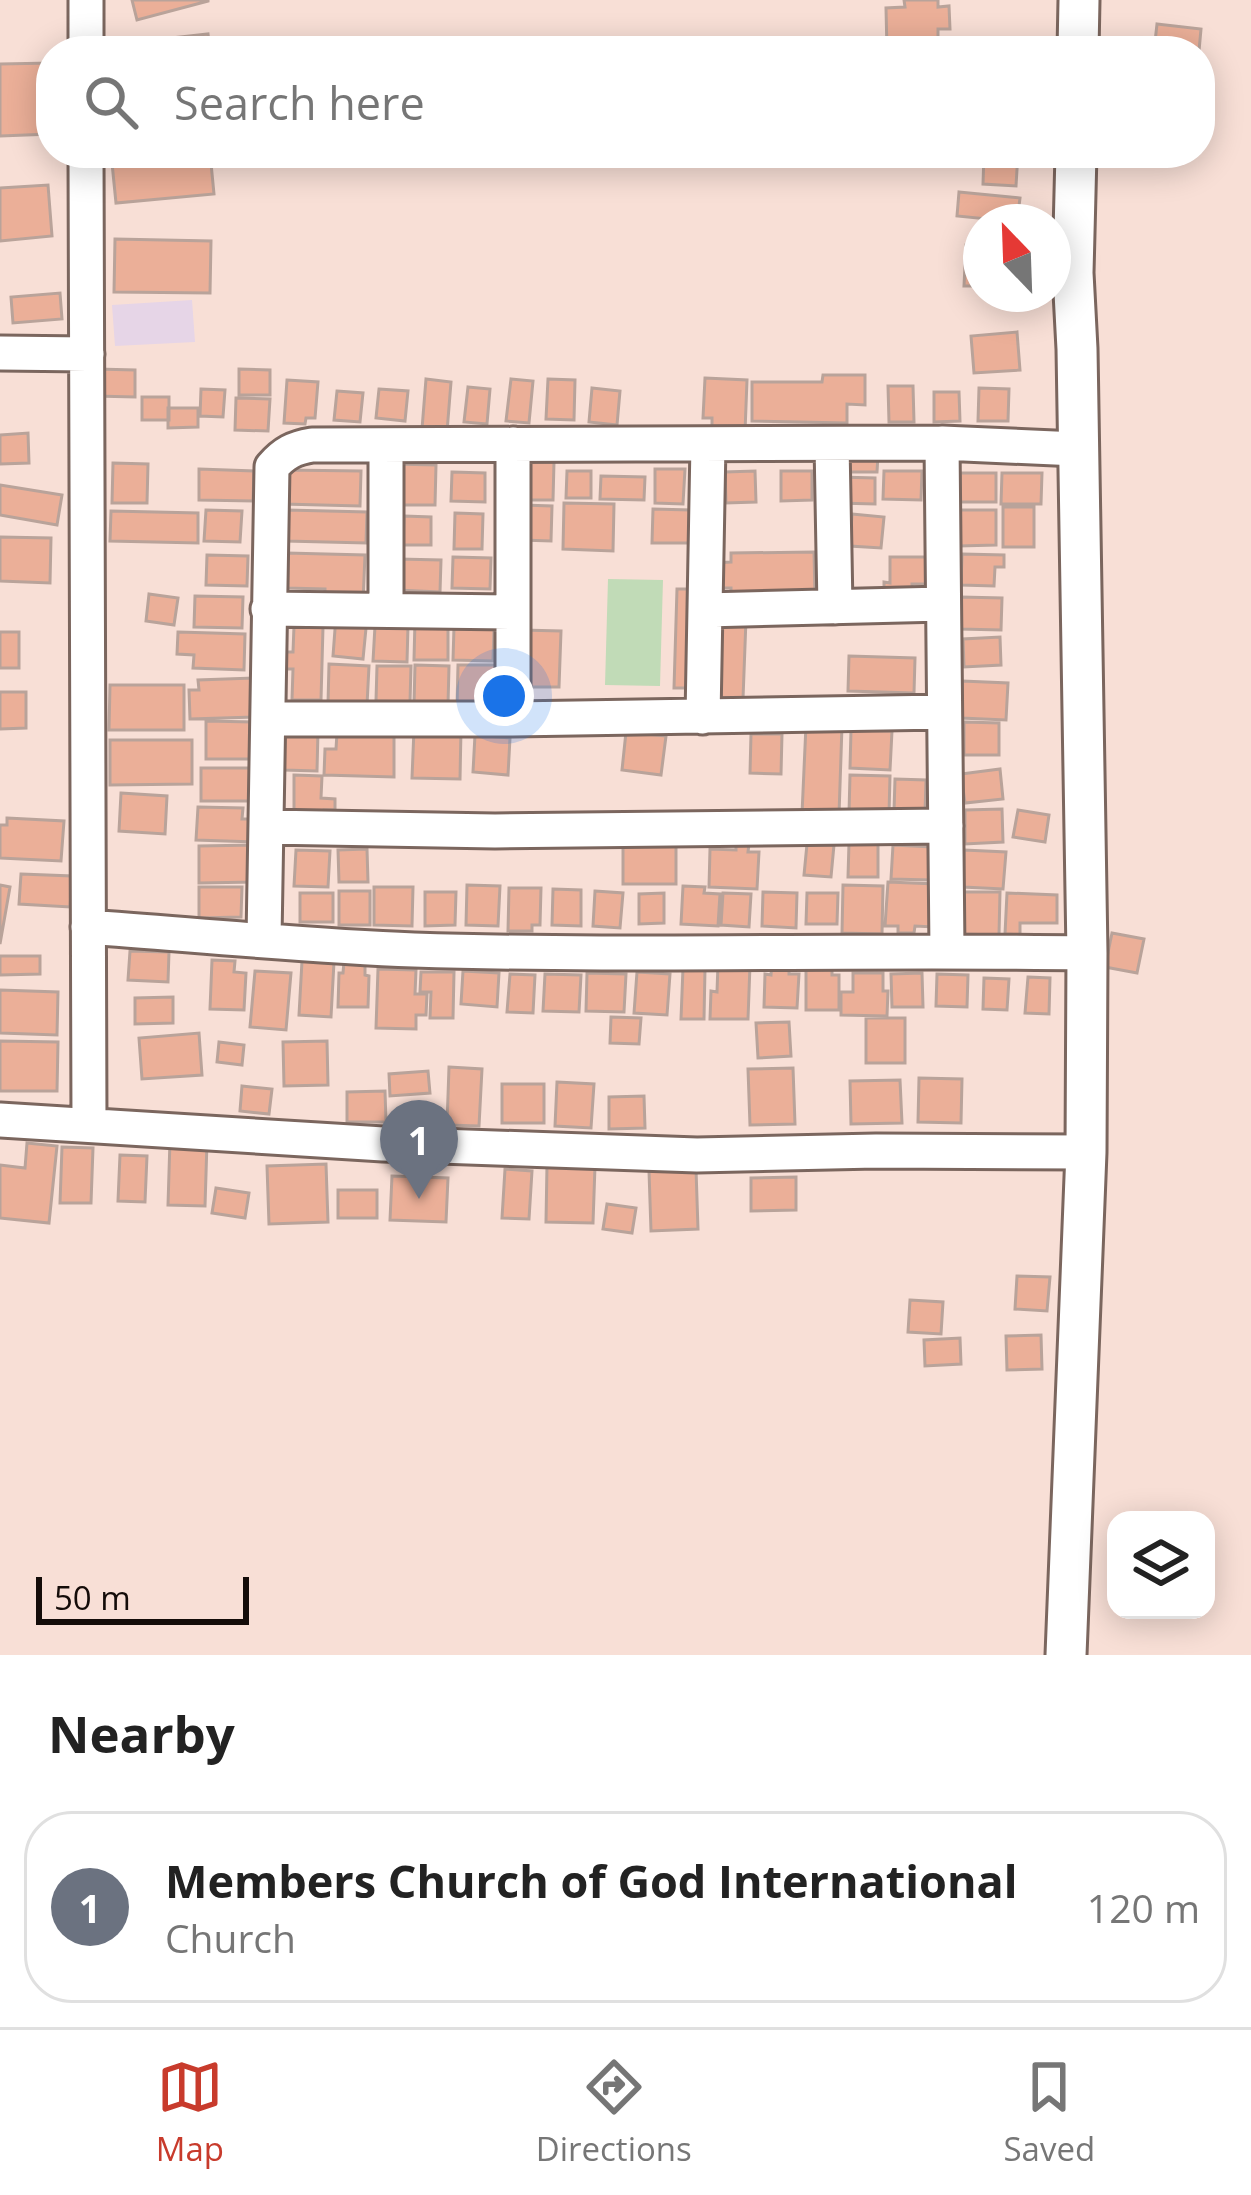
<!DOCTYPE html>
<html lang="en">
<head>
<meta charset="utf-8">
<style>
  body { margin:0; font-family:"Open Sans",sans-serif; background:#f6f6f6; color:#222 }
  .controls { position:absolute; right:36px; bottom:36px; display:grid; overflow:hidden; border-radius:24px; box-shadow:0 6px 30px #0003 }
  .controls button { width:108px; height:108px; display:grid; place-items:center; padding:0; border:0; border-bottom:3px solid #e0e0e0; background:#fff; color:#222; font:60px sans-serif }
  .compass { position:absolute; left:963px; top:204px; width:108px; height:108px; border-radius:50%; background:#fff; box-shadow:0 6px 30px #0003; rotate:337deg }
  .scale { position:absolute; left:36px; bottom:30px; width:213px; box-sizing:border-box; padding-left:12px; border:6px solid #140c09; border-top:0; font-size:33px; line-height:42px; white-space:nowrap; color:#140c09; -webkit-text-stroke:9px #f8dfd6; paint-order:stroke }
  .you { position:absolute; left:504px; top:696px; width:42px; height:42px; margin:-30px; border:9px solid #fff; border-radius:50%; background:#1a73e8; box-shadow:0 0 0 18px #1a73e833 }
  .badge { display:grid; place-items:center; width:78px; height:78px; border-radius:50%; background:#c83b2c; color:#fff; font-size:39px; font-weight:700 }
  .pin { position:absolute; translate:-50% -99px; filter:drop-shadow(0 3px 6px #0008) }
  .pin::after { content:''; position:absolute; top:63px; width:42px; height:36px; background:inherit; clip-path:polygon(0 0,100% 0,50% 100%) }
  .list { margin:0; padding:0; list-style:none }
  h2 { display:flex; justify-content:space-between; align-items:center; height:156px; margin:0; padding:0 48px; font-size:51px }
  h2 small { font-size:39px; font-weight:400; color:#767676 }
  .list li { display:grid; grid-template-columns:78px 1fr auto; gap:36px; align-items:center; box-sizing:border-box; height:192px; margin:0 24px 24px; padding:0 24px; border:3px solid #e0e0e0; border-radius:48px }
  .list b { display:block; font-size:45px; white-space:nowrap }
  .list p { margin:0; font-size:39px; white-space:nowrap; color:#767676 }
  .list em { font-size:39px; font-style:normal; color:#767676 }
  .icon { flex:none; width:66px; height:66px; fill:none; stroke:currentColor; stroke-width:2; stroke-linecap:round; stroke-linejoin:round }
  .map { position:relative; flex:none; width:1251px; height:1655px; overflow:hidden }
  .search { position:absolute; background:#fff; box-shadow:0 6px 30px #0003; left:36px; right:36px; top:36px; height:132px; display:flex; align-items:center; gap:30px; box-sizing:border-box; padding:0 42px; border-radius:48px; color:#767676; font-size:45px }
  .sheet { height:372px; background:#fff }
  nav { display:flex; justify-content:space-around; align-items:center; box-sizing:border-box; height:168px; border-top:3px solid #e0e0e0; background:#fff; font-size:33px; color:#767676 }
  nav a { display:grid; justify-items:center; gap:6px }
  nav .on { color:#c83b2c }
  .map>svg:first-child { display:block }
  .industrial { fill:#e6d5e7 }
  .green { fill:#c1dbb7 }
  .building { fill:#ebaf98; stroke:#b9a39a; stroke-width:3 }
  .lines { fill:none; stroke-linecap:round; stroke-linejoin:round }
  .minor-casing { stroke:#7b665e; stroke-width:39 }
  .tertiary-casing { stroke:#7b665e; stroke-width:45 }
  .minor { stroke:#fff; stroke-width:33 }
  .tertiary { stroke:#fff; stroke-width:39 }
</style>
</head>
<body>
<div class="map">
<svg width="1251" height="1655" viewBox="0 0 1251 1655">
  <rect width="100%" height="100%" fill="#f8dfd6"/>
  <path class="industrial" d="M192,300L195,342L115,346L112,305Z"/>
  <path class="green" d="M608,579L663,580L660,686L605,685Z"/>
  <path class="building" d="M132,0H208V1L137,20Z
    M904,0H938V7L949,6L950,29H938V51H887L886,8L905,7Z
    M1157,24L1201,29L1199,51H1154Z
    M208,34L210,51H108V45Z
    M962,44L996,48L995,51H961Z
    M51,63V134L0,136V64Z
    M111,153H210L214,194L116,203Z
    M984,153H1018L1016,186L983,184Z
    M48,185L52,236L0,241V188Z
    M959,192L1020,198L1017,222L957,216Z
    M115,239L211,241L210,293L114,292Z
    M966,245L981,246V286H964Z
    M60,293L62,319L13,323L11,297Z
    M1017,332L1020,370L974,373L971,336Z
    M96,369L135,370V397L95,396Z
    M239,369L270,370V395H239Z
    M823,375H865V405L847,404V423L752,421V382H822Z
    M705,378L747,380L745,432L712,430V418H703Z
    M426,379L451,382L447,432L422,429Z
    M511,379L533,381L529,423L506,421Z
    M548,379L575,380L574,420L546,419Z
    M287,380L318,382L315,418H306L305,424L284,423Z
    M888,386H913L914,422H889Z
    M468,387L490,389L487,424L464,422Z
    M592,388L620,391L617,425L589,422Z
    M979,388L1009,389L1008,421H978Z
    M201,389L225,390L223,417L200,416Z
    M379,389L408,391L405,421L376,418Z
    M337,391L363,393L360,422L334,420Z
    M934,392H959L960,421L934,422Z
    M142,397H169V420H142Z
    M236,398L270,399L268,431L235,430Z
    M168,408H198V427L168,428Z
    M28,433L29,463L0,464V435Z
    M841,454L878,455L877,472H840Z
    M519,461L554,462L553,500H518Z
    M113,463L148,464L147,503H112Z
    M394,464L436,465L435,505H393Z
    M199,469L254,471L253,501L199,500Z
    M655,469H685L683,504L655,503Z
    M284,470L361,471L360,506L283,504Z
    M567,471H591V498H566Z
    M755,471L756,502L726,503L725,472Z
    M781,471H812V500L781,501Z
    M884,471H922L921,500L883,499Z
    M452,472L485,473V502L451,501Z
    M960,473H996V502H960Z
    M1002,473H1042L1041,504H1001Z
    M601,476L645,477L644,500L600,499Z
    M838,477L875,478V504L837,503Z
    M0,485L62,495L57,525L0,515Z
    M564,503L614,504L613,551L563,549Z
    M522,505L552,506L551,541L521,540Z
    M1003,507H1034V547H1003Z
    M653,509L690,510L689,543H652Z
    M206,510L242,511L240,542L204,541Z
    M287,510L367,512L366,543L286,541Z
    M959,510H996V545L959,546Z
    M111,511L198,513V543L110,541Z
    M455,513L483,514L482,549H454Z
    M852,514L884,517L881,548L850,546Z
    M404,516L431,517V545H403Z
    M0,537L51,538L50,583L0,581Z
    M814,552L815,596L731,597V588H709V563L731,562V553Z
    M286,553L365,555L363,602L325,601V589L285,588Z
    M962,554L1004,555V567H995L994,586L961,585Z
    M207,555L248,556L247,586L206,585Z
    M453,557L491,558L490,589L452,588Z
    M890,557H928L927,584H912V600H884V582L890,583Z
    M398,559L441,560L440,592L397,590Z
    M677,589H692L689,688H674Z
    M149,594L178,598L174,625L146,621Z
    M195,596L243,597L242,628L194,627Z
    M960,597L1002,598L1001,630L960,629Z
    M336,616L367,618L363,659L333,656Z
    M715,619H746L743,699H712Z
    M415,620H448V660H414Z
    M294,626L323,627L321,700H292L293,669H282L283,652H293Z
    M375,626H408L407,662L373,661Z
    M454,627L494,629L493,661L453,660Z
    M521,630L561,631L559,687H519Z
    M0,632H19V668H0Z
    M178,632L245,634L244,670L193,668L194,655L177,654Z
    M1000,637L1001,665L964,667L963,639Z
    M849,656L915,658L914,693L848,691Z
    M329,664L369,666L367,705L328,704Z
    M415,665L449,666L448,705L414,704Z
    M458,665H499L497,708L457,707Z
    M377,666H411L410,702L376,701Z
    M253,678L254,717L190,719L189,690H199L198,680Z
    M962,681L1008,683L1006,720L961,718Z
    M110,685H184V730H109Z
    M0,692H26V728L0,729Z
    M206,721L253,722V759H206Z
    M964,722L999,723V755H964Z
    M806,725L842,726L839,815L802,814Z
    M414,729L461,730L460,779L412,778Z
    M285,730L318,731L317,771L284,770Z
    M851,730L892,731L890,770L850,768Z
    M626,732L666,736L661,775L622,770Z
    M337,733L394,734V777L324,775L325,749H336Z
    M751,734H782L781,774L750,773Z
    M475,735L510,738L508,775L473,772Z
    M110,740H192V784L110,785Z
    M201,768H250V801H201Z
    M1000,769L1003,799L965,803L961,774Z
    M294,775L322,776L321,798L335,799V810H324L323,821L294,820Z
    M850,775L890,776L889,814L849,813Z
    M895,779L926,780L925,813L894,811Z
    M121,793L167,796L165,834L119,831Z
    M198,807L243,808L242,819H257L256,842L196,840Z
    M1002,809L1003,842L965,844V810Z
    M1018,810L1049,815L1045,842L1013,837Z
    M7,818L64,821L61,861L0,858V825H7Z
    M623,839L676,843V884H623Z
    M849,843H878V877H848Z
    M736,844H749L748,852H759L757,889L709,887L710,849L736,850Z
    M807,844L834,845L831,877L804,875Z
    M255,845L256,882L199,883V846Z
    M893,845L933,847L931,880L891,879Z
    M367,849L368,882H339L338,850Z
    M296,850L330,851L328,887L294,886Z
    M964,850L1006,852L1003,889L963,887Z
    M21,874L72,876L70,907L19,904Z
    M888,882L936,884L934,927L915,926L914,933H898V926H885Z
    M0,885L10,887L0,944Z
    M467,885L500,886L498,926L466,925Z
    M843,885L883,886L882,934L842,933Z
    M683,886L705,887L704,893L720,894L718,926L681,924Z
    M199,887H242L241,917L199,918Z
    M374,887H413L412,926L374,925Z
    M509,888H541L540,925H532V931H508Z
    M553,889L581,890V926L552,925Z
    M339,891H370V925H339Z
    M595,891L623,893L620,928L593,926Z
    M425,892H456L455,925L425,926Z
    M763,892L797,893L796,928L762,926Z
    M959,892H1000L999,935L958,934Z
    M300,893H333V922H300Z
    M664,893V923L639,924V894Z
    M723,893L751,894L749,927L721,925Z
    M807,893H838L837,924H806Z
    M1007,893L1057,895V923H1020V935L1005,934Z
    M1112,933L1144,939L1137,973L1105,967Z
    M130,951L169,952L168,982L128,980Z
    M0,956H40V974L0,975Z
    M212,960L235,961L234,972L246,973L244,1010L210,1009Z
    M302,961L334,962L331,1017L299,1015Z
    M772,961L789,962V974H799L797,1008L764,1007L765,974L771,975Z
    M344,962L365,963V975L369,976L368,1007H338L339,973H343Z
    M718,964L750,965L748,1019H710L711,991L717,992Z
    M806,966H832V975H839V1010H806Z
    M683,968L705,969L704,1019H681Z
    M378,969L416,970L415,994H427L426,1015H416V1029L376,1028Z
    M255,971L291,973L286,1030L250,1027Z
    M463,971L499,973L497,1007L461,1004Z
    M421,972H454L453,1018H430L431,992H420Z
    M637,972L670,974L667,1015L634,1013Z
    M587,973L626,974L624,1012L586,1011Z
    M853,973H883V991H888L887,1016L841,1015V992H853Z
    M922,973L923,1007H892L891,974Z
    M510,974L535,975L533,1013L507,1012Z
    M545,974L581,975L579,1012L543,1011Z
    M937,974L968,975L967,1007L936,1006Z
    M1028,977L1050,978L1049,1014L1025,1013Z
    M984,978L1009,979L1007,1010L983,1009Z
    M0,990L58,992L57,1035L0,1033Z
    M173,997V1023L135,1024V998Z
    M611,1017L641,1018L639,1044L610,1043Z
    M866,1018H905V1063H866Z
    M789,1022L791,1056L758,1058L756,1023Z
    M199,1033L202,1075L142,1079L139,1038Z
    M0,1041L58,1042L57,1091H0Z
    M327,1041L328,1085L284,1086L283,1042Z
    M219,1042L244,1045L242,1065L217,1062Z
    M449,1067L482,1069L479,1126L447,1125Z
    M793,1068L795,1124L750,1125L748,1069Z
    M428,1071L430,1093L390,1096L389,1074Z
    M919,1078L962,1079L961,1123L918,1122Z
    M900,1080L902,1123L851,1124L850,1081Z
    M557,1082L594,1084L591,1128L555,1126Z
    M502,1084H544V1123H502Z
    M242,1086L272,1089L269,1114L240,1111Z
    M385,1091L386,1122H347V1092Z
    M644,1096L645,1128L609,1129V1097Z
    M170,1140L207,1142L205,1206L168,1205Z
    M27,1143L57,1146L49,1223L0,1218V1165L25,1168Z
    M62,1147L93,1148L91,1203H60Z
    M120,1155L147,1156L145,1202L118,1201Z
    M326,1164L328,1222L269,1224L267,1166Z
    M547,1165L595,1166L593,1223L546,1222Z
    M505,1169L532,1171L529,1219L502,1218Z
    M696,1169L698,1229L651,1231L649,1171Z
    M392,1176L448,1178L446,1222L390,1220Z
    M796,1177V1210L751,1211V1178Z
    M216,1188L249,1193L245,1218L212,1213Z
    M338,1190H377V1218H338Z
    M607,1204L636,1208L632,1233L603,1229Z
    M1017,1276L1050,1277L1047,1311L1015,1309Z
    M910,1300L943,1302L941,1334L908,1332Z
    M1041,1335L1042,1369L1007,1370L1006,1336Z
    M960,1338L961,1364L925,1366L924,1340Z"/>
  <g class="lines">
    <g class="minor-casing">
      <path id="minor" d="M86,0V51
        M86,153L89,1124
        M0,353L87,354
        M942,443L947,951
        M832,444L835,607
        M386,445V610
        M268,609L513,612
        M705,610L943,604
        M703,717L708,444
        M268,719H513L944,712
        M513,719V444
        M266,827L495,831L946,826
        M88,927C197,935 306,946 414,950C639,957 863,949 1087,953
        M264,939L272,467C284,453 294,448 312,445L942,443L1077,449
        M0,1120L383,1144L697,1155L876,1151L1086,1152"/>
    </g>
    <g class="tertiary-casing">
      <path id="tertiary" d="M1078,51L1079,0
        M1066,1655L1086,1152L1087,953L1077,349L1073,273L1076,153"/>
    </g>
    <use href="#minor" class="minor"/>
    <use href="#tertiary" class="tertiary"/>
  </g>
</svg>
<div class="controls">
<button><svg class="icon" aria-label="layers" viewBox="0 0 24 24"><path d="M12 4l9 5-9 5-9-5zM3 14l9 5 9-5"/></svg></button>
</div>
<svg class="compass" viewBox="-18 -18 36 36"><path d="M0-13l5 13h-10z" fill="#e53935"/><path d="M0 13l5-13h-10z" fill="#767676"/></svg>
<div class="scale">50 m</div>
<div class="you"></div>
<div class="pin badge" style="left:419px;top:1199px;background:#6b7280">1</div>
<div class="search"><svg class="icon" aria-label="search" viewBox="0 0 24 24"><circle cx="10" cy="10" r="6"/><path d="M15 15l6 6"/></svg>Search here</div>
</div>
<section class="sheet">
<h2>Nearby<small></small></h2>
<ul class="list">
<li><span class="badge" style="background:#6b7280">1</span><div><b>Members Church of God International</b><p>Church</p></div><em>120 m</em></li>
</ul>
</section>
<nav>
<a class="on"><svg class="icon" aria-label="map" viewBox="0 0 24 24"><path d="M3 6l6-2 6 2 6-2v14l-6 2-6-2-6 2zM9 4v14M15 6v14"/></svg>Map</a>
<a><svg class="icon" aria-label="directions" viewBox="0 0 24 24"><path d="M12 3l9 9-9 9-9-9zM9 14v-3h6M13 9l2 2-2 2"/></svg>Directions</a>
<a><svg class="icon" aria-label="saved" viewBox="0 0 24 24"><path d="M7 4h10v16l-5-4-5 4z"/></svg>Saved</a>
</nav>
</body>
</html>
